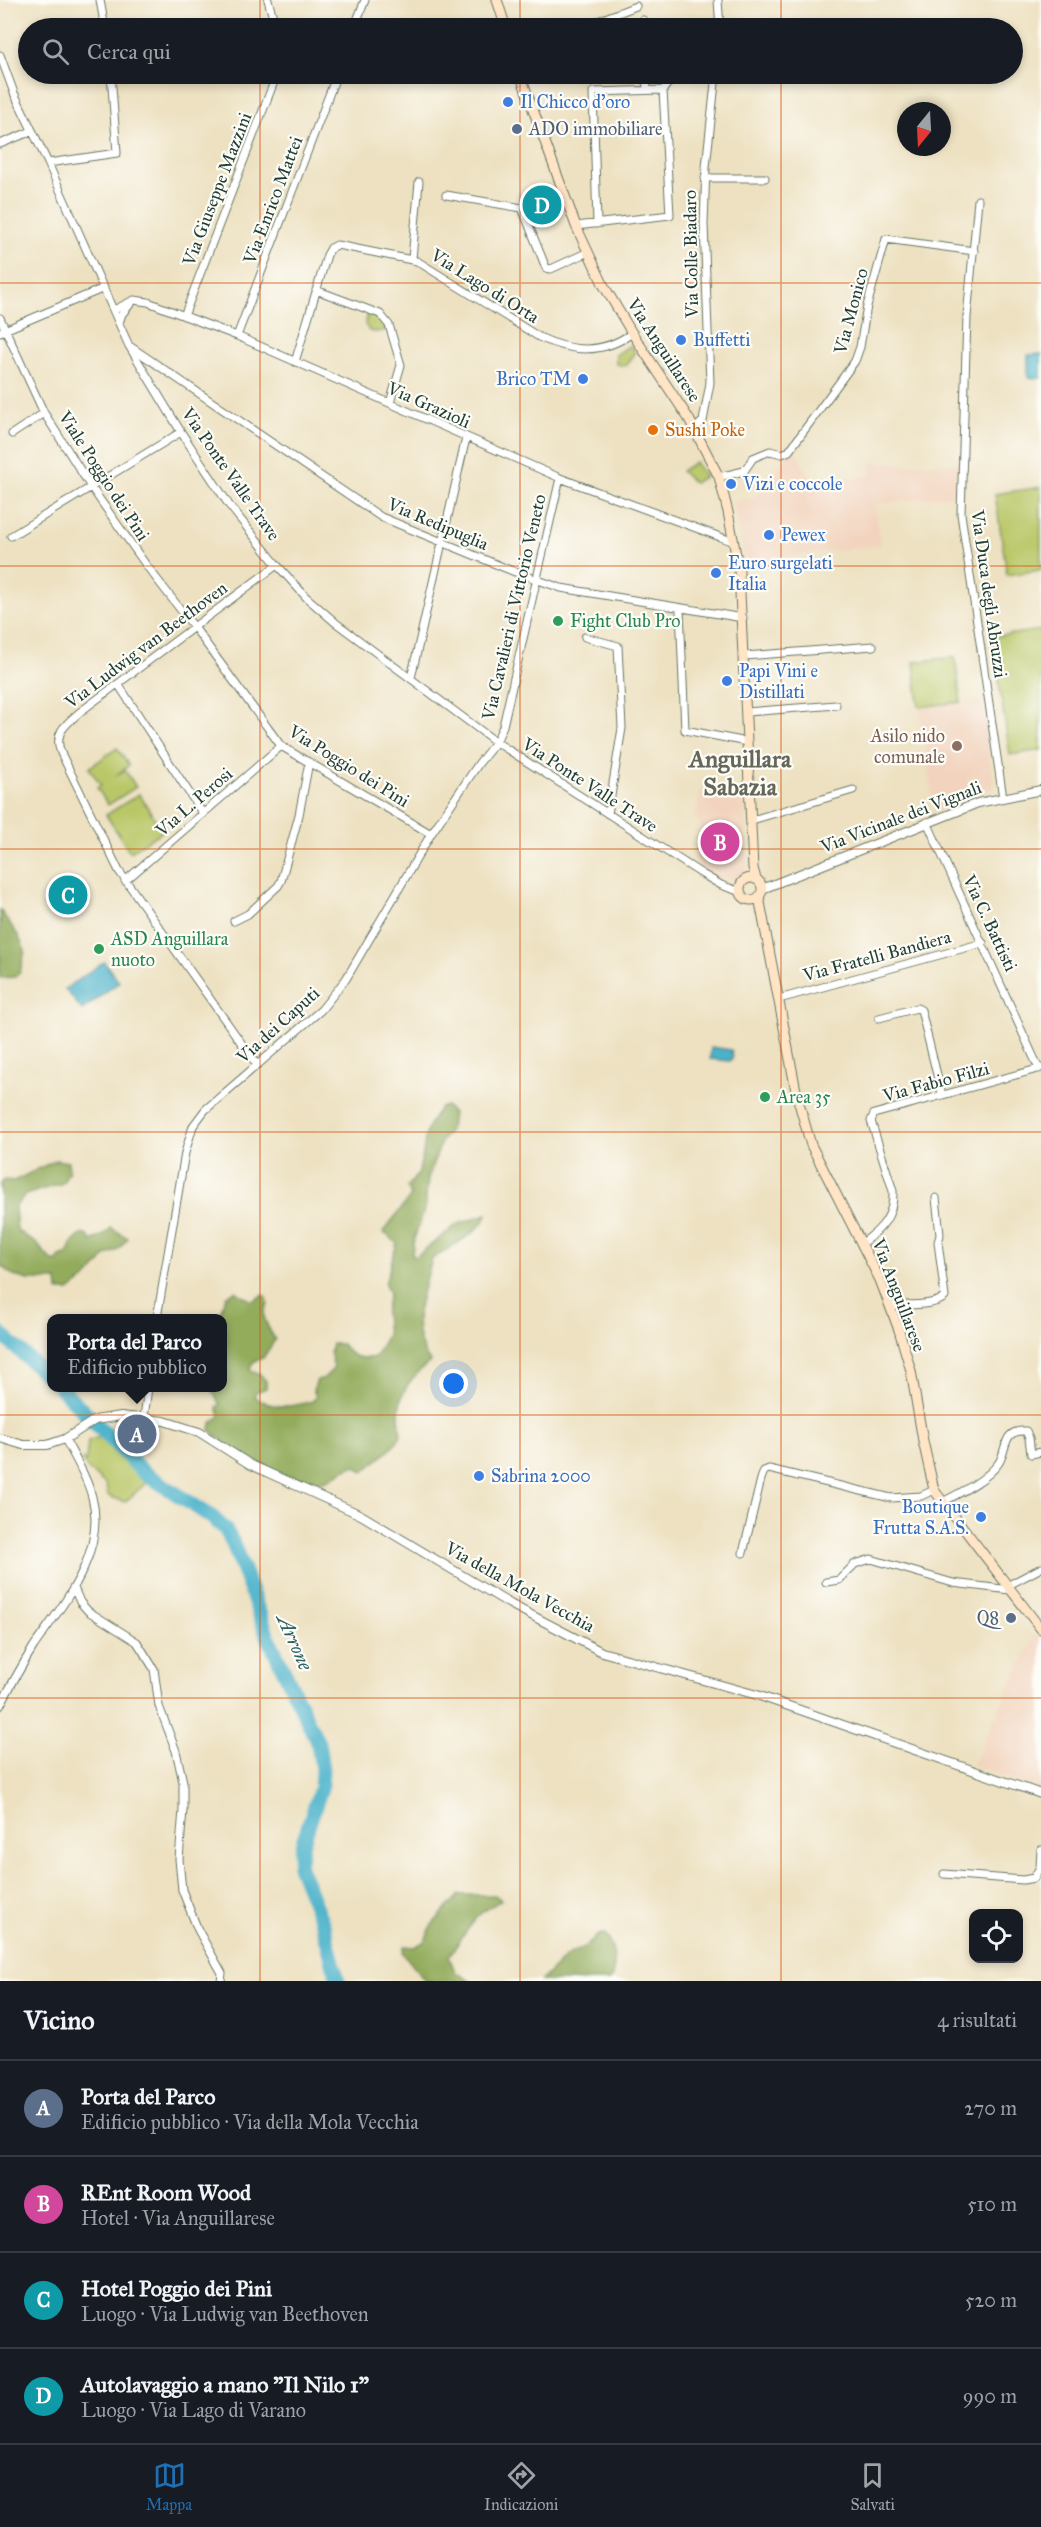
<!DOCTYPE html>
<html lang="it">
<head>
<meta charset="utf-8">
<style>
  body { margin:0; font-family:"IM FELL Great Primer",serif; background:#20242c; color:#f1f3f6 }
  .controls { position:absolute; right:18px; bottom:18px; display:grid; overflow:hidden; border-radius:12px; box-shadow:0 3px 9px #0003 }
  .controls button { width:54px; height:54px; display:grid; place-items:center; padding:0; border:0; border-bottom:2px solid #363941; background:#171b24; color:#f1f3f6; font:30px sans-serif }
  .compass { position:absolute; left:897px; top:102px; width:54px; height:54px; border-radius:50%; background:#171b24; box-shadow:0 3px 9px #0003; rotate:198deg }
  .you { position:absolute; left:454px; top:1384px; width:21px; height:21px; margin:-15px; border:4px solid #fff; border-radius:50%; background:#1a73e8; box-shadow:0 0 0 9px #1a73e833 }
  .badge { display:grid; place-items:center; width:39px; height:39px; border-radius:50%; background:#1f6fb2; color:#fff; font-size:20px; font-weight:700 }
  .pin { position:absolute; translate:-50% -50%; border:3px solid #fff; box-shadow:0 2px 6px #0006 }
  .popup { position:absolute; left:47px; top:1314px; width:180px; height:78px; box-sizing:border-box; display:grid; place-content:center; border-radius:12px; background:#171b24; filter:drop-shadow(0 2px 4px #0005); font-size:20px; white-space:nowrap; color:#9ea1a6 }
  .popup b { font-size:22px; color:#f1f3f6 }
  .popup::after { content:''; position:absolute; left:50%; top:100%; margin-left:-12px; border:12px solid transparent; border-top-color:#171b24 }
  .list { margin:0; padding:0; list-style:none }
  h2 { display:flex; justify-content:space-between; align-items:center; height:78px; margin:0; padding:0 24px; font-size:26px }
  h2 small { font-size:20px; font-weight:400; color:#9ea1a6 }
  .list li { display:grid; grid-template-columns:39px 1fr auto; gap:18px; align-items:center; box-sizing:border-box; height:96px; padding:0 24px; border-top:2px solid #363941 }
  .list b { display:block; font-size:22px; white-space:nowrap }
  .list p { margin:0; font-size:20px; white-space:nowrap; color:#9ea1a6 }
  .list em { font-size:20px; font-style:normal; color:#9ea1a6 }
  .icon { flex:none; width:33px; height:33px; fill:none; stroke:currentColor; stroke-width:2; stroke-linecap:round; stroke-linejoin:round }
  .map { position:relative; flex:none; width:1041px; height:1981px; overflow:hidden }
  .search { position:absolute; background:#171b24; box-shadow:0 3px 9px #0003; left:18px; right:18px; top:18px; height:66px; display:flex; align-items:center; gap:15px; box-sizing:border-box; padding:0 21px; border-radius:33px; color:#9ea1a6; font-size:22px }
  .sheet { height:462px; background:#171b24 }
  nav { display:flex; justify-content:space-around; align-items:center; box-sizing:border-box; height:84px; border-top:2px solid #363941; background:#171b24; font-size:16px; color:#9ea1a6 }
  nav a { display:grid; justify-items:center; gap:3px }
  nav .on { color:#1f6fb2 }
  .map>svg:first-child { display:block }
  .built { fill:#f2d4be }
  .green { fill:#bac768; stroke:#6c824e; stroke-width:1.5 }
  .forest { fill:#93ac5c; stroke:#597448; stroke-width:1.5 }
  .water { fill:#4bb2ca; stroke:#35787f; stroke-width:1.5 }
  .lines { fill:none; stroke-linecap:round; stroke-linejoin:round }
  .river { stroke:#4bb2ca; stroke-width:15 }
  .minor-casing { stroke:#677665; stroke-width:9 }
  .tertiary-casing { stroke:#677665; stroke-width:10 }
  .secondary-casing { stroke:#677665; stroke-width:11 }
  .minor { stroke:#fff; stroke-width:7 }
  .tertiary { stroke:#fff; stroke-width:8 }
  .secondary { stroke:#ffe4c6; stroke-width:9 }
  .grid { fill:none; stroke:#d45610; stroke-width:1.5; stroke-opacity:0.55 }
  .shop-dot { fill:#3f7fe0; stroke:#fdfcf7; stroke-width:2 }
  .service-dot { fill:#5c6f8a; stroke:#fdfcf7; stroke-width:2 }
  .food-dot { fill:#e8710a; stroke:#fdfcf7; stroke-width:2 }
  .leisure-dot { fill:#2e9e5b; stroke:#fdfcf7; stroke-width:2 }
  .education-dot { fill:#8d6e63; stroke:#fdfcf7; stroke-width:2 }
  .labels { text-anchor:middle; stroke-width:4.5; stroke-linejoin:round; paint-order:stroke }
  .shop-label { font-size:18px; fill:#366cbe; stroke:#fdfcf7; text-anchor:start }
  .service-label { font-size:18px; fill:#4e5e75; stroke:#fdfcf7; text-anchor:start }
  .street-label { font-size:18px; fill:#1f3d34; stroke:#fdfcf7 }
  .food-label { font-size:18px; fill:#c56008; stroke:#fdfcf7; text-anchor:start }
  .leisure-label { font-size:18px; fill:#27864d; stroke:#fdfcf7; text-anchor:start }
  .education-label { font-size:18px; fill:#785e54; stroke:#fdfcf7; text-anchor:end }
  .water-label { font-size:20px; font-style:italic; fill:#2c6061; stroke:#fdfcf7 }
  .district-label { font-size:24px; font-weight:bold; fill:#65675a; stroke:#fdfcf7 }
</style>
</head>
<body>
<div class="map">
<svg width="1041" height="1981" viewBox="0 0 1041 1981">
  <rect width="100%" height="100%" fill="#fdfcf7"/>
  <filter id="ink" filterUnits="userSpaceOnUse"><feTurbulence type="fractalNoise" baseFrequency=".0167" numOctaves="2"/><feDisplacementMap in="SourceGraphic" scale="12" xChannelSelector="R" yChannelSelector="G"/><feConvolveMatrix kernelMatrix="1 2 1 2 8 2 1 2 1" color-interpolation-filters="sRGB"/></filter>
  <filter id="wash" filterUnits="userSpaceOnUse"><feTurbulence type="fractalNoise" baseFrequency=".008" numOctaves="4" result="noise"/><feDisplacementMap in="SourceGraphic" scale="24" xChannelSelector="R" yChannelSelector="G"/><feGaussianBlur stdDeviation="1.35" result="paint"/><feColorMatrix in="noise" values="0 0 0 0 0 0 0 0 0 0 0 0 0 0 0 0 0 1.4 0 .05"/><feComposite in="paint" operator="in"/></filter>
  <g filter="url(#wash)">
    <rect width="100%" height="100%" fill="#ede1c1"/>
    <path class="built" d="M793,447L814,484L871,475L870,463L959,464L958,495L875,504L881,545L765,559L747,566L733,502L753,498L775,480L773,474Z
      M983,700L994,788L934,812L919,707Z
      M702,786L744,796L747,862L744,873L736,878H721L702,868L695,859L701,827L695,816Z
      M1034,1636H1041V1790L972,1765Z"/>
    <path class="green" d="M368,312L378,316L386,330L377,332L369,331L365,324Z
      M630,345L635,352L625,366L616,364V355Z
      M695,462L705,476L694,483L681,471Z
      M1041,487V570L1007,575L995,494Z
      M1041,630V750L1010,755L992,637Z
      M955,657L961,702L919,707L914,662Z
      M117,748L129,765L115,776L125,770L136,787L108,805L97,788L101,785L89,768Z
      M139,794L163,831L130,852L106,815Z
      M101,1436L148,1481L125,1502L108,1496L106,1485L87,1468L82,1460L86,1461L88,1441Z"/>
    <path class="forest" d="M0,910L18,935L25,951L20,972L15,977L0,978Z
      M446,1106L453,1113L451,1128L442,1140L428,1178L425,1208L414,1239L412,1254L415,1257L458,1224L487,1214C483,1232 447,1248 432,1259C423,1296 405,1326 430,1362C402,1384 395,1402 401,1436L391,1449L363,1472L356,1466C339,1468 338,1478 323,1481C295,1488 229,1451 210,1430L211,1423L220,1416L217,1407L220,1405L211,1388H222V1318H218L226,1296L235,1291L252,1301L263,1295L266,1297L268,1304C258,1317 270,1328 275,1340L263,1358L253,1362L250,1370L252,1372L259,1373L266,1381V1388L256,1392L254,1396C271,1410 293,1407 313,1401L316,1396L313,1390L317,1380L324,1378L334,1368L330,1352L332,1344H342C350,1357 360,1360 375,1357L387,1335L385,1313L389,1294L385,1284L397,1243L383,1232L411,1196L407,1187L419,1173C419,1165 422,1161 423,1154C425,1133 427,1125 440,1108Z
      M56,1160L68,1162L69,1170L63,1183L25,1195L15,1207L17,1230L37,1244L52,1261H57L60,1257L68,1254L71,1244L82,1234L88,1236L91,1241L106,1234L111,1228L128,1238L118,1250L106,1256L88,1277L69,1291H58L57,1280H29L14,1276L0,1265V1184L5,1180L14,1181Z
      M459,1895H495L501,1900L477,1916L449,1956L455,1972L471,1981H425L403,1953L404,1946L415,1947L425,1941L431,1926Z
      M604,1934C615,1947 617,1966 610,1981H541L567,1955L584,1947L598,1935Z"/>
    <path class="water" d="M1041,354V378H1028V355Z
      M104,962L119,982L82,1010L65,989Z
      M711,1047L731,1050L733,1057L730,1061L710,1059Z"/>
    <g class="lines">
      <path class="river" d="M0,1333L51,1379
        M61,1388L142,1471L213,1518L225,1529L232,1541L269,1639L318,1743L322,1769L321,1788L302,1845L299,1866L323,1925L338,1981"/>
    </g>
  </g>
  <g filter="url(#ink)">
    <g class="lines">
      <g class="minor-casing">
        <path id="minor" d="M100,0L105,28
          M268,0L276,28
          M718,0L720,28
          M643,20L644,28
          M354,28L365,0
          M580,28L636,6
          M0,55L14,93L48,163L129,346L181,432L229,505L277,565L306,597L336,623L496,742L702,874L721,885L741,892
          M646,74L647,90
          M0,144L32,131
          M48,163L117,153L111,74
          M705,178H765
          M446,195L522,208L546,268L551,269L588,252
          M978,200L967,317L961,514L1003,798
          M597,224L593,92L663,90
          M576,226L670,215L663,90L675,74
          M412,259L419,182
          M316,290L380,314L389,325L401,365L390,403
          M114,310L134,300L148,302L237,336L560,478L734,542
          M184,316L277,74
          M0,318L44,413L91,487L146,565L194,627L281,746L431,834
          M119,323L122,314L132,302
          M0,332L104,288
          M237,336L337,74
          M131,347L381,517L515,572L561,588L743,618
          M295,362L327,255L331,248L337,245L417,261L539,337C571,352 602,355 632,333
          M695,429L703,421L710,383L704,224L706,167L716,74
          M12,434L44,413
          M719,477L744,471L753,458L770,451L782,454L789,451L855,361L860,347L867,306L886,239L974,251
          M11,536L181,432
          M680,609L685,730L747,742
          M585,637L618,646L622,728L608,814
          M745,656L873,646
          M411,678L466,438
          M118,684L203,814
          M747,712L836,705
          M752,820L853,790
          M927,822L1039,1069
          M125,881L281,746
          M234,921L248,914L278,886L281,881L299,815L309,762
          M779,999L983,943
          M879,1018L917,1008L921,1010L942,1095
          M257,1065L119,871L61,753C53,733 66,724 80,712L277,565
          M862,1243C882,1229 894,1216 893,1191L871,1121L874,1114L1041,1068
          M890,1306C905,1304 933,1307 945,1297L938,1242L940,1235L936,1198
          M157,1318L185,1153L193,1126L205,1110L321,1010L346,979L431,834L479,763L496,742L503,726L560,478
          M144,1417L148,1388
          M943,1502C961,1492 985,1481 998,1464C1008,1451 1001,1429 1026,1431L1029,1438L1031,1454L1041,1452
          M743,1553L761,1479L764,1471L769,1469L891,1498L921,1496L934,1490
          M826,1582L839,1580L855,1564L871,1559L953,1583L1010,1590
          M1007,1586L1041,1568
          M74,1588L80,1602L88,1611L137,1642L154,1669L159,1706L176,1751L183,1782V1810L179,1859L182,1890L198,1930L222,1973L221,1981
          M0,1706C11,1685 22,1665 34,1646C63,1604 107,1553 92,1497C87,1477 75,1458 65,1439
          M944,1874L1023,1880L1034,1878L1040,1867L1041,1850"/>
      </g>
      <g class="tertiary-casing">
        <path id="tertiary" d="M762,889L978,803L1041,790
          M0,1438L23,1445H47L65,1439L95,1420L121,1416L164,1421L199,1432L251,1465L361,1515L510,1604L602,1652L757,1695L1041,1794"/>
      </g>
      <g class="secondary-casing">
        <path id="secondary" d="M497,0L506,28
          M520,74L576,226L604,286L632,333L689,419L719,477L728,512L739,571L753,868L756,879
          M740 889a11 11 0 1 1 22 0a11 11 0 1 1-22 0Z
          M759,897L797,1096L811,1145L880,1280L899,1330L911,1371L923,1441L934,1490L1041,1629"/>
      </g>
      <use href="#minor" class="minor"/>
      <use href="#tertiary" class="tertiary"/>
      <use href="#secondary" class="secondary"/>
    </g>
  </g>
  <path class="grid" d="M260,0V28M520,0V28M781,0V28M260,74V1981M520,74V1981M781,74V1981M0,283H1041M0,566H1041M0,849H1041M0,1132H1041M0,1415H1041M0,1698H1041"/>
  <g class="shop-dot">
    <circle cx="508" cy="102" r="6"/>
    <circle cx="681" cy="340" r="6"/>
    <circle cx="583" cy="379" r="6"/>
    <circle cx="731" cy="484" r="6"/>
    <circle cx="769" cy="535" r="6"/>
    <circle cx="716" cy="573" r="6"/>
    <circle cx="727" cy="681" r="6"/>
    <circle cx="479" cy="1476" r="6"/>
    <circle cx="981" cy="1517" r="6"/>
  </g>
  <g class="service-dot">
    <circle cx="517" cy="129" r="6"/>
    <circle cx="1011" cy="1618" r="6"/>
  </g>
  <circle class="food-dot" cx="653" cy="430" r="6"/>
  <g class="leisure-dot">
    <circle cx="558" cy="621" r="6"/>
    <circle cx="99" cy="949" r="6"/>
    <circle cx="765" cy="1097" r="6"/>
  </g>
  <circle class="education-dot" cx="957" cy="746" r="6"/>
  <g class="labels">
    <g class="shop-label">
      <text x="520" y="108">Il Chicco d'oro</text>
      <text x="693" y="346">Buffetti</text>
      <text x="571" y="385" text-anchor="end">Brico TM</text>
      <text x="743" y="490">Vizi e coccole</text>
      <text x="781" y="541">Pewex</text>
      <text x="728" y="569">Euro surgelati<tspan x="728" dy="21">Italia</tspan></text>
      <text x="739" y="677">Papi Vini e<tspan x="739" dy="21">Distillati</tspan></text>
      <text x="491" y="1482">Sabrina 2000</text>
      <text x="969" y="1513" text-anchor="end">Boutique<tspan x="969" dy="21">Frutta S.A.S.</tspan></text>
    </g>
    <g class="service-label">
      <text x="529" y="135">ADO immobiliare</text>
      <text x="999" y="1624" text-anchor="end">Q8</text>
    </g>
    <g class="street-label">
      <text transform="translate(217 189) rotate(-69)" y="6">Via Giuseppe Mazzini</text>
      <text transform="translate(273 200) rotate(-69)" y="6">Via Enrico Mattei</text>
      <text transform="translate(691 254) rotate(-91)" y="6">Via Colle Biadaro</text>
      <text transform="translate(485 286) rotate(32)" y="6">Via Lago di Orta</text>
      <text transform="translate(851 311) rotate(-75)" y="6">Via Monico</text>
      <text transform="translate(664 350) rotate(57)" y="6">Via Anguillarese</text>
      <text transform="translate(429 405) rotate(24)" y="6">Via Grazioli</text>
      <text transform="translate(231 474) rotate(55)" y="6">Via Ponte Valle Trave</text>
      <text transform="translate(104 476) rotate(57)" y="6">Viale Poggio dei Pini</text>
      <text transform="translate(438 524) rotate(23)" y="6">Via Redipuglia</text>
      <text transform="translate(989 594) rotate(82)" y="6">Via Duca degli Abruzzi</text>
      <text transform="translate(514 607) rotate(-77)" y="6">Via Cavalieri di Vittorio Veneto</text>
      <text transform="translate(146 645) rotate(-37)" y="6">Via Ludwig van Beethoven</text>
      <text transform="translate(349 766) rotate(32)" y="6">Via Poggio dei Pini</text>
      <text transform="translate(590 785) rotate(33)" y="6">Via Ponte Valle Trave</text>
      <text transform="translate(194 802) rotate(-41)" y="6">Via L. Perosi</text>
      <text transform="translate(901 817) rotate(-21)" y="6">Via Vicinale dei Vignali</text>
      <text transform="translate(990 923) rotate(65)" y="6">Via C. Battisti</text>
      <text transform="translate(877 956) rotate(-15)" y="6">Via Fratelli Bandiera</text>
      <text transform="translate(278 1025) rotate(-42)" y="6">Via dei Caputi</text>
      <text transform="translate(936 1082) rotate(-15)" y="6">Via Fabio Filzi</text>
      <text transform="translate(899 1295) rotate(69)" y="6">Via Anguillarese</text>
      <text transform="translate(520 1587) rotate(29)" y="6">Via della Mola Vecchia</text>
    </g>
    <g class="food-label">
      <text x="665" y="436">Sushi Poke</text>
    </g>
    <g class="leisure-label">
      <text x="570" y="627">Fight Club Pro</text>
      <text x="111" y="945">ASD Anguillara<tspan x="111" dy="21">nuoto</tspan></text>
      <text x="777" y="1103">Area 35</text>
    </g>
    <g class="education-label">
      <text x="945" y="742">Asilo nido<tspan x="945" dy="21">comunale</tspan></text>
    </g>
    <g class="water-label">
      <text transform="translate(295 1642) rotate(66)" y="7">Arrone</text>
    </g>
    <g class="district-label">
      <text x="740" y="767">Anguillara<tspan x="740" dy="28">Sabazia</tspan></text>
    </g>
  </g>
</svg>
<div class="controls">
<button><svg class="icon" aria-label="locate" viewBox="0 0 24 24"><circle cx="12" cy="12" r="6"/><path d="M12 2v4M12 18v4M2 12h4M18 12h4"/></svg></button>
</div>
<svg class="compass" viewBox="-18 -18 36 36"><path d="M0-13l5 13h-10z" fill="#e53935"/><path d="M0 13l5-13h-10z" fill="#9ea1a6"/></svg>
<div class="you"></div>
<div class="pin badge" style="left:137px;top:1434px;background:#5c6f8a">A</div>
<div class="popup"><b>Porta del Parco</b>Edificio pubblico</div>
<div class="pin badge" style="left:720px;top:842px;background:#d1479c">B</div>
<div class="pin badge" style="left:68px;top:895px;background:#0f9aa8">C</div>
<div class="pin badge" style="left:542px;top:205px;background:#0f9aa8">D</div>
<div class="search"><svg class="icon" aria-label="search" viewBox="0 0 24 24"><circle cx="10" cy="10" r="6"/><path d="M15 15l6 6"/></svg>Cerca qui</div>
</div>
<section class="sheet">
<h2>Vicino<small>4 risultati</small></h2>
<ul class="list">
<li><span class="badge" style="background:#5c6f8a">A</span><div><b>Porta del Parco</b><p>Edificio pubblico · Via della Mola Vecchia</p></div><em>270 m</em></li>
<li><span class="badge" style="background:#d1479c">B</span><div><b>REnt Room Wood</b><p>Hotel · Via Anguillarese</p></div><em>510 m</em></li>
<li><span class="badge" style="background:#0f9aa8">C</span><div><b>Hotel Poggio dei Pini</b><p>Luogo · Via Ludwig van Beethoven</p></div><em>520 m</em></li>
<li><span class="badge" style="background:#0f9aa8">D</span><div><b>Autolavaggio a mano &quot;Il Nilo 1&quot;</b><p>Luogo · Via Lago di Varano</p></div><em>990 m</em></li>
</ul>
</section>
<nav>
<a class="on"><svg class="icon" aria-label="map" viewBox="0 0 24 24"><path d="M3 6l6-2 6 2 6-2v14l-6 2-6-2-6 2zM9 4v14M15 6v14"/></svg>Mappa</a>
<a><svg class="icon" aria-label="directions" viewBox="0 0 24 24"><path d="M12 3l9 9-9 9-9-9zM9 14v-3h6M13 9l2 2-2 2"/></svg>Indicazioni</a>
<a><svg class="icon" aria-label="saved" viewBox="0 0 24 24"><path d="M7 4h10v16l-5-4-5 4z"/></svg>Salvati</a>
</nav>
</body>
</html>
